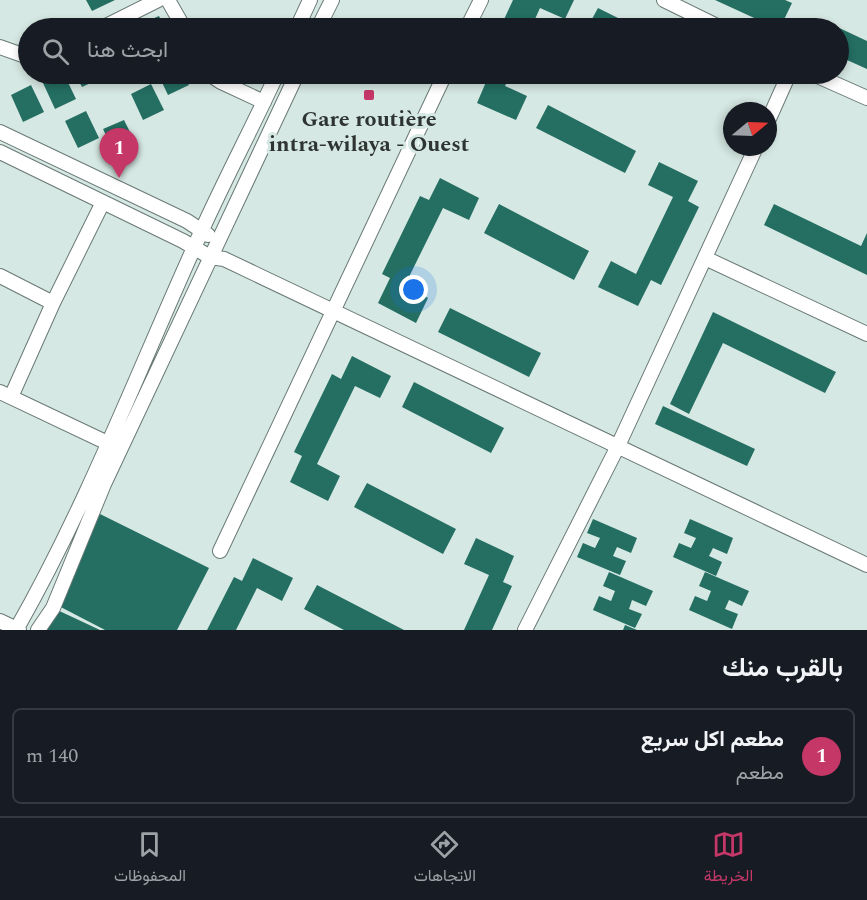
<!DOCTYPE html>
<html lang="ar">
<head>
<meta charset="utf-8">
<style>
  body { margin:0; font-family:Spectral,Vazirmatn,serif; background:#242831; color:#f1f3f6; direction:rtl }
  .compass { position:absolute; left:723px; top:102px; width:54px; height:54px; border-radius:50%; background:#171b24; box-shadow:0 3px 9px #0003; rotate:71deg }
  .you { position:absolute; left:414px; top:290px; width:21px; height:21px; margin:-15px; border:4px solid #fff; border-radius:50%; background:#1a73e8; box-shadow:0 0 0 9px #1a73e833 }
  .badge { display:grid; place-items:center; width:39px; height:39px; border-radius:50%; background:#c43767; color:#fff; font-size:20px; font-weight:700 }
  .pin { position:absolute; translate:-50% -50px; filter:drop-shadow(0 2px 3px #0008) }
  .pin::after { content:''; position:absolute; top:32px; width:21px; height:18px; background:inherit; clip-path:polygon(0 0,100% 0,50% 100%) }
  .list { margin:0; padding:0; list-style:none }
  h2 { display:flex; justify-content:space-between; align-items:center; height:78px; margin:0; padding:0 24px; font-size:26px }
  h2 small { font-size:20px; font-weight:400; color:#9ea1a6 }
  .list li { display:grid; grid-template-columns:39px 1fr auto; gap:18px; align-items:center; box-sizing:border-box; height:96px; margin:0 12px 12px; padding:0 12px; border:2px solid #363941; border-radius:9px }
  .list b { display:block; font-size:22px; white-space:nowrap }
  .list p { margin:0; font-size:20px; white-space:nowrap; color:#9ea1a6 }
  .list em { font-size:20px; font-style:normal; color:#9ea1a6 }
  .icon { flex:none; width:33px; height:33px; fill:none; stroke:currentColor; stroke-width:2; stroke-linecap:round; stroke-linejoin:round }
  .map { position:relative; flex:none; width:867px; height:630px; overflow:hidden; direction:ltr }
  .search { position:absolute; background:#171b24; box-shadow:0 3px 9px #0003; left:18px; right:18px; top:18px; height:66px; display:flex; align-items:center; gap:15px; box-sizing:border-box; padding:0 21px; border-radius:33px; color:#9ea1a6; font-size:22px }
  .sheet { height:186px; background:#171b24 }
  nav { display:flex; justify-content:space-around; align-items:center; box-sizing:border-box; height:84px; border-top:2px solid #363941; background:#171b24; font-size:16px; color:#9ea1a6 }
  nav a { display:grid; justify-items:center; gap:3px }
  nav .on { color:#c43767 }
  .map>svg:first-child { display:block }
  .building { fill:#246e62 }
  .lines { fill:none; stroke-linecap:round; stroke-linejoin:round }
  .minor-casing { stroke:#697975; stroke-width:16 }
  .minor { stroke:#fff; stroke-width:14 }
  .poi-dot { fill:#c43767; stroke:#d6e8e3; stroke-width:2 }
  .labels { text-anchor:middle; stroke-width:6; stroke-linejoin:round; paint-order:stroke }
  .poi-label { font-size:22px; font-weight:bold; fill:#2d3432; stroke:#d6e8e3 }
</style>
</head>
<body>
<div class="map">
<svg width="867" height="630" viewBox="0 0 867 630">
  <rect width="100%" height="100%" fill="#d6e8e3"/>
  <path class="building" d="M86,0H115L92,11Z
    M513,0H574L565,19L540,8L531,28H500Z
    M715,0H785L792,3L780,28H776Z
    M598,8L638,28H587Z
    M159,16L165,28H140L138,25Z
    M833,25L867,41V69L838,56V28H832Z
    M64,74L76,99L55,109L43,83Z
    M75,74H101L103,77L82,87Z
    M158,74H183L189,85L168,95Z
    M485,74H511L505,86L527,96L516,120L477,103L489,75Z
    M151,84L164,110L143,120L131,94Z
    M31,85L44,112L23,122L11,95Z
    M548,105L636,151L625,173L536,128Z
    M86,111L99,138L78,148L65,121Z
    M124,120L137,146L116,156L103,129Z
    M659,162L698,181L688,201L699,207L661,285L651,280L638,306L598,287L611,261L636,274L673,197L648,185Z
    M440,178L479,198L469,220L443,208L405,285L428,298L416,323L378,303L390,278L382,274L420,196L429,200Z
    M499,204L589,251L574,280L484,233Z
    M774,204L861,246L867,233V275L764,225Z
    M450,308L541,353L529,377L438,332Z
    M713,312L836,372L825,393L723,343L689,414L670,404Z
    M352,356L391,376L380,398L355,386L317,464L340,476L328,501L290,482L302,456L294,452L332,374L341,379Z
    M414,382L504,428L491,453L402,407Z
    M663,406L755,449L747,466L655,424Z
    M367,483L456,529L443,554L354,507Z
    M98,513L209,568L177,630H105L53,603Z
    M593,519L637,538L631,553L617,547L613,556L626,561L620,575L577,557L583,543L595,548L600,538L587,533Z
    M690,519L733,538L727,554L713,548L709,556L722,562L716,576L673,557L679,543L691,548L696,538L684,533Z
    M476,538L514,556L503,582L512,586L492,630H464L489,575L464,564Z
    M253,558L293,578L282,601L257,588L236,630H207L234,577L242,581Z
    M609,572L653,591L646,606L632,600L629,609L642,614L635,628L593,610L599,596L611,601L615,591L603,586Z
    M705,572L749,591L742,606L729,600L725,609L738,614L732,629L689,610L695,596L707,601L711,591L699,586Z
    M317,585L404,630H344L304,609Z
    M53,608L100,630H43Z
    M625,625L637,630H623Z"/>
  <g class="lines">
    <g class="minor-casing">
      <path id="minor" d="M168,0L184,28
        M664,0L721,28
        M102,28L158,0
        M297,28L310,0
        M318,28L332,0
        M467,28L481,0
        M0,47L28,57
        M209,74L221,82L264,102
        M813,74L867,98
        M768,121L789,74
        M0,132L187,221L208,235
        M0,152L183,241L210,257L224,259L867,565
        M705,258L867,334
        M0,276L53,303
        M0,392L116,447
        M11,397L53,303L103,202
        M220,551L445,74
        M0,621L19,630
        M16,630C89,502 141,363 202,230C226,177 253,126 277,74
        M38,630L53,608L104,484L297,74
        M525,630L617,448L756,147"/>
    </g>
    <use href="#minor" class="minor"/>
  </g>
  <rect class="poi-dot" x="363" y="89" width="12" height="12" rx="3"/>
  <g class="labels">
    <g class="poi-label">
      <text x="369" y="126">Gare routière<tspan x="369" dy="25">intra-wilaya - Ouest</tspan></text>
    </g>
  </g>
</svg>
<svg class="compass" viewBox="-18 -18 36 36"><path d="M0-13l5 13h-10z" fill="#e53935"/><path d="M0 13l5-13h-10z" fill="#9ea1a6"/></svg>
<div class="you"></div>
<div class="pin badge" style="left:119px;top:178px">1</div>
<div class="search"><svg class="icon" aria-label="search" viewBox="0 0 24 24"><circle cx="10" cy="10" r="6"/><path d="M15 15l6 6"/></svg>ابحث هنا</div>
</div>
<section class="sheet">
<h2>بالقرب منك<small></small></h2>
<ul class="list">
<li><span class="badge">1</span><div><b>مطعم اكل سريع</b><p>مطعم</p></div><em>140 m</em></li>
</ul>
</section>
<nav>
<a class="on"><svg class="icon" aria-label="map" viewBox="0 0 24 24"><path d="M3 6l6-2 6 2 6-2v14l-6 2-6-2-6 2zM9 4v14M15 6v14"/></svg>الخريطة</a>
<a><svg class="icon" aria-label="directions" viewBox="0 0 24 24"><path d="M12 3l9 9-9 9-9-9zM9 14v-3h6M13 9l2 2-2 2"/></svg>الاتجاهات</a>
<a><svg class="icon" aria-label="saved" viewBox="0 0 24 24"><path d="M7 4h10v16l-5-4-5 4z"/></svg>المحفوظات</a>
</nav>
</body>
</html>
